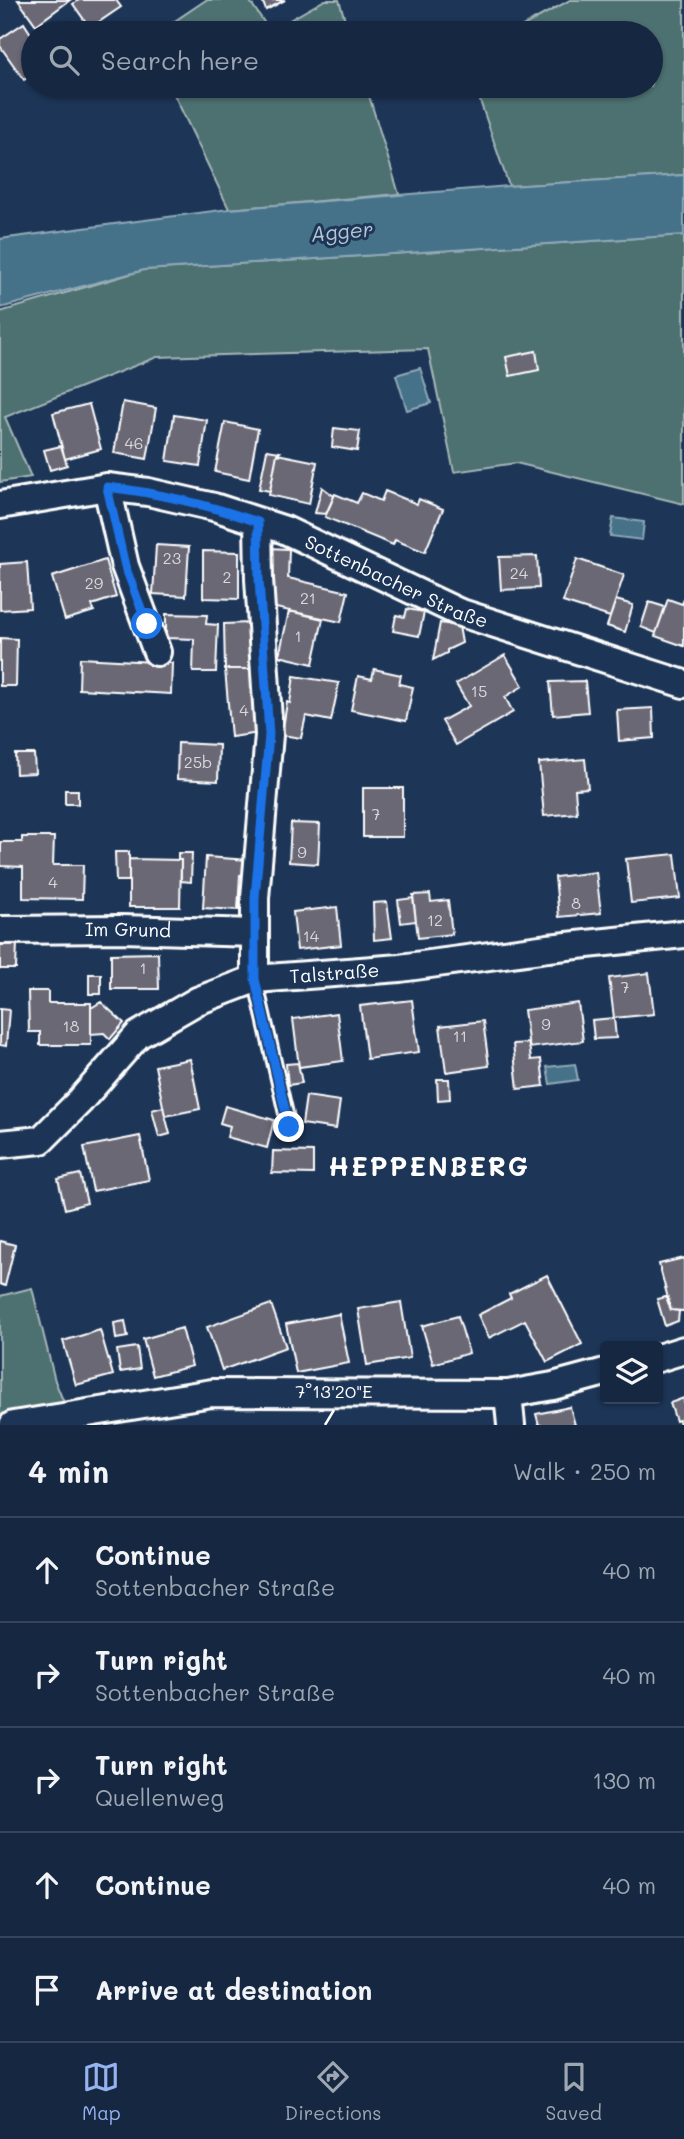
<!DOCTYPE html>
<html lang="en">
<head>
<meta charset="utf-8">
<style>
  body { margin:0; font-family:Mali,sans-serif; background:#1f3048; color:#f1f3f6 }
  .controls { position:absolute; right:21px; bottom:21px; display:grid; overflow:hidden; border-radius:7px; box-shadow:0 2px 5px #0004 }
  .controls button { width:63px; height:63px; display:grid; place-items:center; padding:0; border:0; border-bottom:2px solid #35445a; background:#162841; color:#f1f3f6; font:35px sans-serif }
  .stop { position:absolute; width:21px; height:21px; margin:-16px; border:5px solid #1a73e8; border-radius:50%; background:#fff }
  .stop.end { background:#1a73e8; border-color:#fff; box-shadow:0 2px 7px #0008 }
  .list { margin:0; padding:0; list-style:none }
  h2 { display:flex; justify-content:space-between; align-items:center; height:91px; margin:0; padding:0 28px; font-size:30px }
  h2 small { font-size:23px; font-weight:400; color:#9ea6b1 }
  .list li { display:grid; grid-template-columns:46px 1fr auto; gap:21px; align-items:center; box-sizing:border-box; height:105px; padding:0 28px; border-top:2px solid #35445a }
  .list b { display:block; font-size:26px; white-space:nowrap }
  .list p { margin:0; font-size:23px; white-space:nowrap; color:#9ea6b1 }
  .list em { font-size:23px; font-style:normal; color:#9ea6b1 }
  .icon { flex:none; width:38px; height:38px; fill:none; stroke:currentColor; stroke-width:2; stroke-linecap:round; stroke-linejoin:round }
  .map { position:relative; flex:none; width:684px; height:1425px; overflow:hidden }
  .search { position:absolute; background:#162841; box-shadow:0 2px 5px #0004; left:21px; right:21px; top:21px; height:77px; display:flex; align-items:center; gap:18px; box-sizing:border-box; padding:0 24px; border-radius:38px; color:#9ea6b1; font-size:26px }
  .sheet { height:616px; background:#162841 }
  nav { display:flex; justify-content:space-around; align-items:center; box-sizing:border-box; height:98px; border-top:2px solid #35445a; background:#162841; font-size:19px; color:#9ea6b1 }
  nav a { display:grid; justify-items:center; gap:4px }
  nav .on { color:#95b2f1 }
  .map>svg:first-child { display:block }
  .green { fill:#4d6f70; stroke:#a6b7b8; stroke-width:2 }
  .water { fill:#457189; stroke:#8faab8; stroke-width:2 }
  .building { fill:#6b6875; stroke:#fff; stroke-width:2 }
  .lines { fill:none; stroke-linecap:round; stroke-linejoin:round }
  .service-casing { stroke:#fff; stroke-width:18 }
  .minor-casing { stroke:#fff; stroke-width:32 }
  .service { stroke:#1d3557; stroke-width:12 }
  .minor { stroke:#1d3557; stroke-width:26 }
  .route { stroke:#1a73e8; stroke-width:9 }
  .ticks { fill:none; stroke:#fff; stroke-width:2.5 }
  .labels { text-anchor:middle; stroke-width:6; stroke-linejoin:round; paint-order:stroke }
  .number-label { font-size:16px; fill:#dad9dc }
  .street-label { font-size:19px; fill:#fff; stroke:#1d3557 }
  .water-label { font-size:21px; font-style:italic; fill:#b5c6d0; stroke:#1d3557 }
  .district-label { font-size:26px; font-weight:bold; letter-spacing:2px; fill:#fff; stroke:#1d3557 }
  .ticks-label { font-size:18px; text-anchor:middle; fill:#fff; stroke:#1d3557; stroke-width:6; stroke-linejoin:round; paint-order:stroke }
</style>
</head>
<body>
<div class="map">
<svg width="684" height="1425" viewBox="0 0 684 1425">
  <rect width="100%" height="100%" fill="#1d3557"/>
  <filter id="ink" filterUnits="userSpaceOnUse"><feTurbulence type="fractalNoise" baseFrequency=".0143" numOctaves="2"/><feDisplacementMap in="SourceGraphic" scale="14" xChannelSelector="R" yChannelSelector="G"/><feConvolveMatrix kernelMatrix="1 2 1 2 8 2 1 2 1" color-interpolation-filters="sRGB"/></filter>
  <g filter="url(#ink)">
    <path class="green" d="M206,0H249L270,31L325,0H339L349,33H157Z
      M570,0H684V175L509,186L475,86H651V33H510Z
      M170,86H366L399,194L229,209Z
      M684,235V504L516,463L454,472L428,349L157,357L5,417L31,477L0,482V312L144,270Z
      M32,1288L55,1381L73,1425H0V1296Z"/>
    <path class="water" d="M684,175V235L144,270L0,308V239L229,209L509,186Z
      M420,368L431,403L407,410L396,375Z
      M613,518L644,522L642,540L610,536Z
      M575,1064L578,1080L550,1084L547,1067Z"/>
    <path class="building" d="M18,0H70L36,25Z
      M79,0H116L121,7L90,28L73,4Z
      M262,0H285L266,10Z
      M24,23L33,37V74L24,80L0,46V39Z
      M536,351L539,370L510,376L506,357Z
      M123,402L156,408L147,459L114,453Z
      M89,404L101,449L65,459L53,413Z
      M174,415L207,420L200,466L167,461Z
      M225,422L258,429L249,479L215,472Z
      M334,428L360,431L357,451L332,447Z
      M61,446L67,465L50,470L44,450Z
      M267,450L280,452L277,454L270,491L259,489Z
      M277,454L317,462L309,504L269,495Z
      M322,487L334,496L326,514L315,513Z
      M385,491L417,504L419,499L443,509L425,552L395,540L393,545L325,517L335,494L357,503L362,493L381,501Z
      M156,545L189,547L186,596L153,594Z
      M268,548L289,549L288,578L348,592L341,622L271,607Z
      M203,551L239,552V599L203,598Z
      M537,556L539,588L501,590L499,557Z
      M577,559L624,575L610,617L563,602Z
      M105,560L116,597L92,605L94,611L65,620L52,577Z
      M27,562L30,608L0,610V564Z
      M668,599L682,604L684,599V646L655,636Z
      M616,600L633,605L625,632L607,626Z
      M649,602L665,607L656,633L641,627Z
      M407,609L424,612L419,636L393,631L396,615L405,617Z
      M289,611L323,619L313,664L279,656Z
      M166,614L207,615L206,624L218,625L216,672H193L194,639L166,638Z
      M249,623L250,669H225L224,624Z
      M440,623L459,626L462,643L447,650V653L433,660Z
      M0,638L17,639L16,686H0Z
      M505,655L523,686L505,697L513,712L456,745L442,721L469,706L456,684Z
      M80,658L172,663L171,694L79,689Z
      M225,669H250L260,733L231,737Z
      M374,669L401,675L399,684L413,687L406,721L351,710L358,676L372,679Z
      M294,676L339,683L331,721L306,716L301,738L282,735L287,702L290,703Z
      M585,681L588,712L553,715L550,682Z
      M653,708L654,738L619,741L617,710Z
      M178,743L219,745L218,781L177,779Z
      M15,754H34L35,773L16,774Z
      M585,759L588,788L575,789L577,813L544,816L539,763Z
      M363,788H403V837H363Z
      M65,790H78V804H65Z
      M291,823L320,824L318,864L289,862Z
      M22,837H54L53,865H83L82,899L23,898V867L1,866V842H22Z
      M115,852H129V881H116Z
      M178,853H192L191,882L181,881V860H178Z
      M675,854L680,898L631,903L626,859Z
      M206,857L249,860L248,875H240L238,910L203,908Z
      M129,859L181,860L180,907H129Z
      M596,872L601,913L559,917L555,877Z
      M430,894L431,902L448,900L452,934L418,938L413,895Z
      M413,898L416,921L401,923L398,900Z
      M387,902L392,938L374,940L373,903Z
      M337,907L341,945L297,950L293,912Z
      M0,942H17L16,969H0Z
      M158,953L159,989H111V954Z
      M649,973L654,1014L614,1018L609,978Z
      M89,974H101V994H89Z
      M28,991H48V1003H91V1045H40V1032H29Z
      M412,1000L419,1052L367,1059L360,1006Z
      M101,1002L124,1023L110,1039L104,1033L91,1034V1008Z
      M578,1003L583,1041L529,1048L524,1010Z
      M0,1009L9,1010L6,1046L0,1045Z
      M337,1013L343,1061L299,1067L293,1019Z
      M614,1018L616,1038L594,1039L592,1020Z
      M483,1021L489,1066L446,1072L440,1026Z
      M529,1043L531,1060L541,1059L544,1086L518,1089L513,1044Z
      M190,1059L200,1109L165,1116L155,1066Z
      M298,1063L302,1083L288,1085L286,1064Z
      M437,1079H449L450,1099L438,1100Z
      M306,1096L340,1101L336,1129L302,1124Z
      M225,1106L274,1120L267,1148L227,1137L230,1126L220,1123Z
      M163,1107L170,1134L159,1137L152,1110Z
      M140,1136L149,1180L93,1191L84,1147Z
      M273,1151L313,1152V1174L272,1173Z
      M80,1174L87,1203L65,1209L58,1179Z
      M0,1241L15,1245L5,1286L0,1284Z
      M684,1258V1311L671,1310L659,1264Z
      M547,1275L582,1344L547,1362L525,1320L489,1338L478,1315L511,1298L509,1294Z
      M666,1297L671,1310L679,1311L678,1321L665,1326L657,1299Z
      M401,1302L410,1358L367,1365L358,1309Z
      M271,1304L286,1347L222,1370L207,1327Z
      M339,1314L349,1363L296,1373L286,1324Z
      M458,1316L469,1353L433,1364L422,1326Z
      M125,1321L128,1337L116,1339L114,1323Z
      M182,1328L192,1366L153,1376L143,1339Z
      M100,1330L113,1375L76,1385L63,1341Z
      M137,1347L140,1369L120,1372L117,1350Z
      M684,1398V1425H680L679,1420L676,1421L670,1403Z
      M570,1407L575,1425H539L536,1414Z"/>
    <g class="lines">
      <g class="service-casing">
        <path id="service" d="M255,979L289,1127"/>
      </g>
      <g class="minor-casing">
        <g id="minor">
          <path d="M107,487L125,566L157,652"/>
          <path id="s1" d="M0,505L107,487L148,492L214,507L285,530L458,612L684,684"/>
          <path id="s2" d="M0,930L122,929L255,933"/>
          <path d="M255,979V898L269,735L259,579L258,522"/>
          <path id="s3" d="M0,1144L41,1140L80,1101L138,1035L197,1001L255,979L400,968L548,948L684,934"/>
          <path d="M658,1358L684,1350"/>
          <path d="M508,1394L511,1425"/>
          <path d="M13,1425L212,1393L508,1394L553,1386L605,1372"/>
        </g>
      </g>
      <use href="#service" class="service"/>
      <use href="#minor" class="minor"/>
    </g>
  </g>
  <g class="lines" filter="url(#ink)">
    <path class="route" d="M147,624L125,566L107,487C160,493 209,505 258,522L259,579L269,735L255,898V979L289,1127"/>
  </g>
  <path class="ticks" d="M325,1425L334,1410"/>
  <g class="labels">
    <g class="number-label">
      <text x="134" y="449">46</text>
      <text x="172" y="564">23</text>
      <text x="519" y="579">24</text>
      <text x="227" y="583">2</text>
      <text x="94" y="589">29</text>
      <text x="308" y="604">21</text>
      <text x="298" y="642">1</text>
      <text x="479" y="697">15</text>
      <text x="244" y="716">4</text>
      <text x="198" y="768">25b</text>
      <text x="376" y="820">7</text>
      <text x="302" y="858">9</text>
      <text x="53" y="888">4</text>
      <text x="576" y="909">8</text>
      <text x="435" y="926">12</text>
      <text x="311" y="942">14</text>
      <text x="143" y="974">1</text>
      <text x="625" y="993">7</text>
      <text x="546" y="1030">9</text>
      <text x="71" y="1032">18</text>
      <text x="460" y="1042">11</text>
    </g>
    <g class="street-label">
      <text dy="7" stroke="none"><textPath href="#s1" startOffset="415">Sottenbacher Straße</textPath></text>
      <text dy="7" stroke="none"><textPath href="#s2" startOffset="128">Im Grund</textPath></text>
      <text dy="7" stroke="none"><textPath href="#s3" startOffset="394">Talstraße</textPath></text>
    </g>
    <g class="water-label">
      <text transform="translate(342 232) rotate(-5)" y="7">Agger</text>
    </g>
    <g class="district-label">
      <text x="429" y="1176">HEPPENBERG</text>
    </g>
  </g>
  <g class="ticks-label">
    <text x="334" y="1398">7°13'20"E</text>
  </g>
</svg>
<div class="controls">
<button><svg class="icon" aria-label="layers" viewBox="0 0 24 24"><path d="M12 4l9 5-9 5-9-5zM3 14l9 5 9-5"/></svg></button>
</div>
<div class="stop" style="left:147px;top:624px"></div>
<div class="stop end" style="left:289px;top:1127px"></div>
<div class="search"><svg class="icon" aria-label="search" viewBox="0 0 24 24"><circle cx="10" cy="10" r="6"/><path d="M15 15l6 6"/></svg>Search here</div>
</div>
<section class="sheet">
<h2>4 min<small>Walk · 250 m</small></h2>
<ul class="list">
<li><svg class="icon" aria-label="ahead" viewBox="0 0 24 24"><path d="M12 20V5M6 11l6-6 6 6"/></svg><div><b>Continue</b><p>Sottenbacher Straße</p></div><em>40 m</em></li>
<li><svg class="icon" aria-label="right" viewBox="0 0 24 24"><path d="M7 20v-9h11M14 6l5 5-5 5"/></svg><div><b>Turn right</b><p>Sottenbacher Straße</p></div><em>40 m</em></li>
<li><svg class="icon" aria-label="right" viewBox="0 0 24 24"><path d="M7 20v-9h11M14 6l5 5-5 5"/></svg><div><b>Turn right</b><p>Quellenweg</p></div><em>130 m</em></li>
<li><svg class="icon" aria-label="ahead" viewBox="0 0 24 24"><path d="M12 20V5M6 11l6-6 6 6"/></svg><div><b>Continue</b></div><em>40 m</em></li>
<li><svg class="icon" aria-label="arrive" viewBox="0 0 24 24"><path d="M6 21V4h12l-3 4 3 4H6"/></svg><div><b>Arrive at destination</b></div></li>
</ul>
</section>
<nav>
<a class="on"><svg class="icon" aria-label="map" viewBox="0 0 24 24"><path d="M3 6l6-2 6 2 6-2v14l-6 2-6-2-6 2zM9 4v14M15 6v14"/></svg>Map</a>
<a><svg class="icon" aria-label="directions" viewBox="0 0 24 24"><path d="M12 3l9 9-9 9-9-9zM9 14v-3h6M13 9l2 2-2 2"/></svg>Directions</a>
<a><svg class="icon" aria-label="saved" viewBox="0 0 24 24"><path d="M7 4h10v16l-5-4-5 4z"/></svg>Saved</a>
</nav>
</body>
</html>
